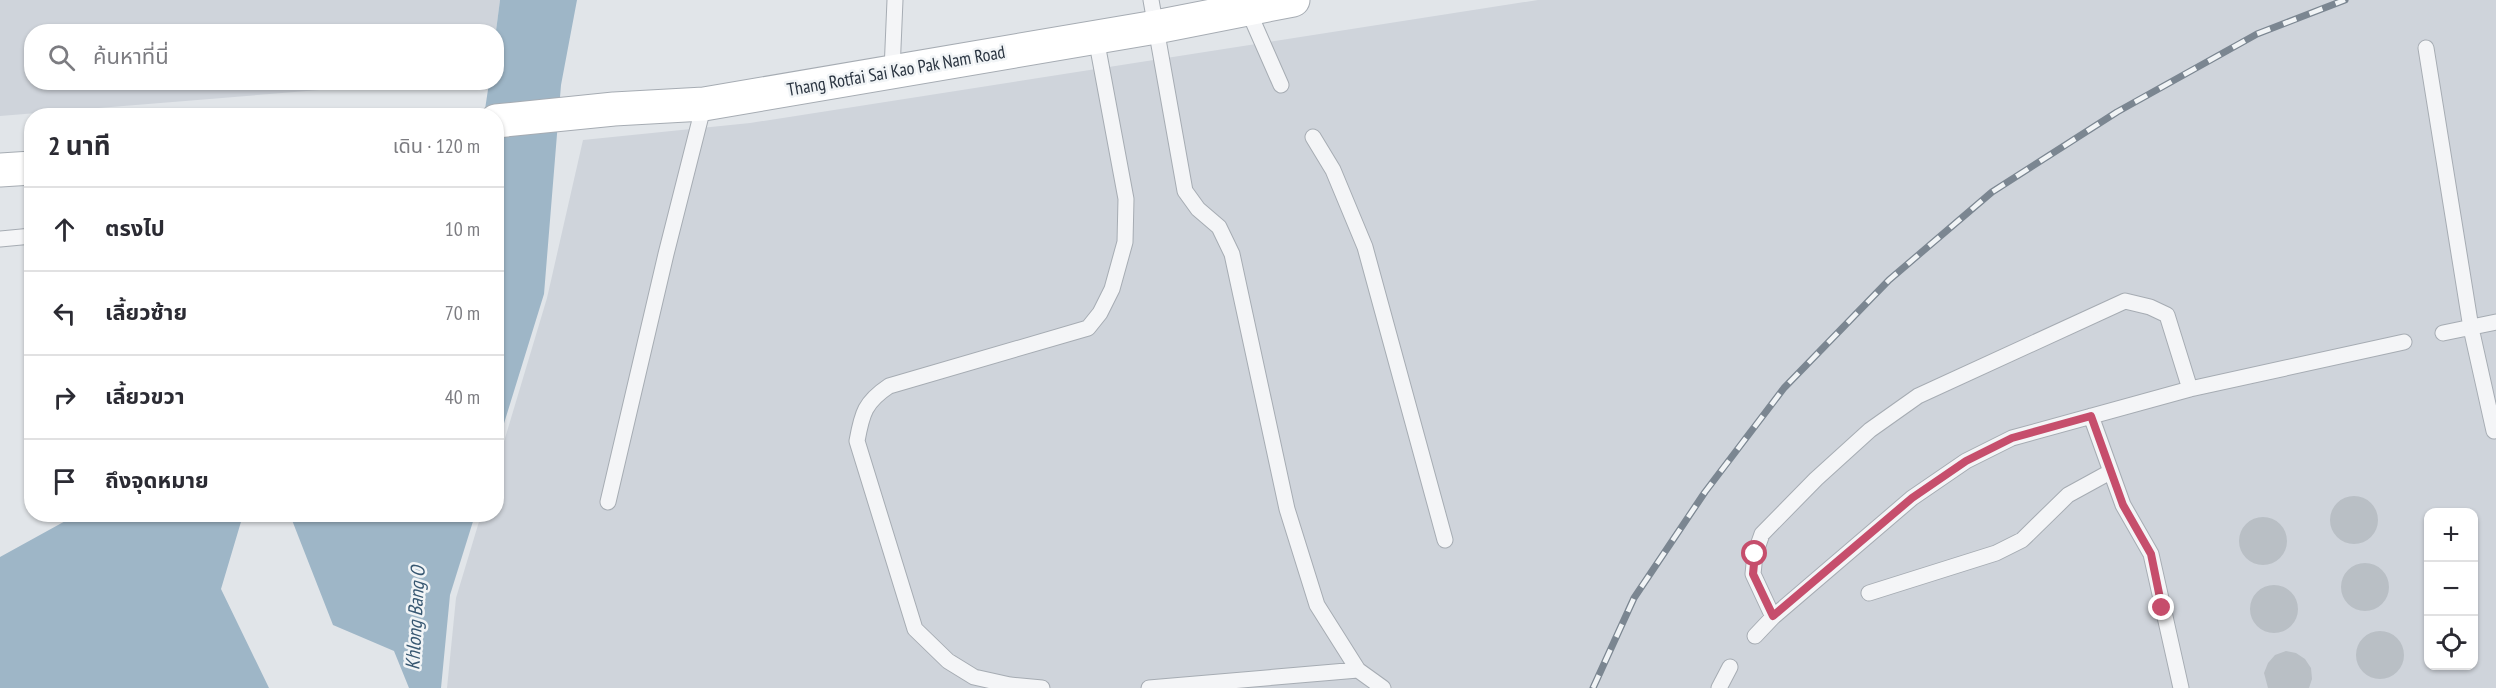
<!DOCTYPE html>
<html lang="th">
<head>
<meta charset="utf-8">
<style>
  body { margin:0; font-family:"PT Sans Narrow","Noto Sans Thai",sans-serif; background:#f2f2f3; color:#2b2b33 }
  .controls { position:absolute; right:18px; bottom:18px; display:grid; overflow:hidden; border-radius:12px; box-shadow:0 2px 4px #0004 }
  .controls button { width:54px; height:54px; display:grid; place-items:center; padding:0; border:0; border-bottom:2px solid #e1e1e2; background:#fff; color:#2b2b33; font:30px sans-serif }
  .stop { position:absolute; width:18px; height:18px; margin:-14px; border:4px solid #c64e6c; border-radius:50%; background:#fff }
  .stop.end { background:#c64e6c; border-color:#fff; box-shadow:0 2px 6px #0008 }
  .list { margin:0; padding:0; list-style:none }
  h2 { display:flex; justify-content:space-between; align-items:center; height:78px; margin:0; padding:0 24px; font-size:26px }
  h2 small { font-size:20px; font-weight:400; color:#7c7c81 }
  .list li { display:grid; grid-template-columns:39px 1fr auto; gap:18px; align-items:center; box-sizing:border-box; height:84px; padding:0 24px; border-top:2px solid #e1e1e2 }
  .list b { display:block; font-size:22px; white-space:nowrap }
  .list em { font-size:20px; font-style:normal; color:#7c7c81 }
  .icon { flex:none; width:33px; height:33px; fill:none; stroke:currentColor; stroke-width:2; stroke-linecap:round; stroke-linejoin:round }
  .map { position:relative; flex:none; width:2496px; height:688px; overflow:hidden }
  .search { position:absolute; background:#fff; box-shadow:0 2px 4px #0004; left:24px; top:24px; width:480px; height:66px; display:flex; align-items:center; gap:15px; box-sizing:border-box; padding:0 21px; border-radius:24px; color:#7c7c81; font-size:22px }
  .panel { position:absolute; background:#fff; box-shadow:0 2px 4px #0004; left:24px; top:108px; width:480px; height:414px; border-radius:24px }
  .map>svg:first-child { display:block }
  .built { fill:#cfd4db; fill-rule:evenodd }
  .water { fill:#9eb6c7 }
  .building { fill:#b9bfc5 }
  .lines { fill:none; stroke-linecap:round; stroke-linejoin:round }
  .lane-casing { stroke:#a6acb3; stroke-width:17 }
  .secondary-casing { stroke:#a6acb3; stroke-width:35 }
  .lane { stroke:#f4f5f7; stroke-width:15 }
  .secondary { stroke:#fff; stroke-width:33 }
  .rail-casing { stroke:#7b8691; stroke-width:7 }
  .rail { stroke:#f1f4f6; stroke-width:4.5; stroke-dasharray:14; stroke-linecap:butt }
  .route { stroke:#c64e6c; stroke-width:8 }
  .labels { text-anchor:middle; stroke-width:5; stroke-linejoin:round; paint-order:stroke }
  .street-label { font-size:18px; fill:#2a3440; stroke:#f1f4f6 }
  .water-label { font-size:20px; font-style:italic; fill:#375771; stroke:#f1f4f6 }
</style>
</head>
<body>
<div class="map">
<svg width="2496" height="688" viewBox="0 0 2496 688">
  <rect width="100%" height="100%" fill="#e1e5e9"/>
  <path class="built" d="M0,0H500L496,31L32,32V82L406,83L0,116Z
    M1538,0H2496V688H447L456,598L481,515L496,514L497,465L547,298L583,140L750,123ZM2428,512H2474V666H2428Z"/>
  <path class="water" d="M500,0H577L561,85L544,294L497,446L496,116H484L489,83L496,82V31Z
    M78,514L243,515L221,589L269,688H0V557Z
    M290,515H475L450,595L441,688H409L394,651L333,625Z"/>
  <path class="building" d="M2330 520a24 24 0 1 1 48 0a24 24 0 1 1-48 0Z
    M2239 541a24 24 0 1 1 48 0a24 24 0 1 1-48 0Z
    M2341 587a24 24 0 1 1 48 0a24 24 0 1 1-48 0Z
    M2250 609a24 24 0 1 1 48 0a24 24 0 1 1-48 0Z
    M2356 655a24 24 0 1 1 48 0a24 24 0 1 1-48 0Z
    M2286,651L2296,653L2305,659L2311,668L2312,679L2309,688H2268L2264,673L2268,663L2275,655Z"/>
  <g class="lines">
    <g class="lane-casing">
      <path id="lane" d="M1151,0L1185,191L1198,209L1219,227L1232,254L1287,509L1317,605L1358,670L1383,688
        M1248,10L1281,85
        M2426,48L2471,328L2494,431
        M892,71L895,0
        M1313,137L1333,170L1365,247L1445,540
        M0,239L32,236
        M2443,333L2496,322
        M2091,416L2123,505L2151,554L2181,688
        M608,502L666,254L704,104
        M1869,593L1996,553L2022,540L2068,495L2110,472
        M1773,617L1753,574L1755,554L1762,534L1816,479L1870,430L1918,396L2125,301L2150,307L2167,315L2190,389
        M1755,636L1773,617L1912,498L1966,461L2012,438L2190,389L2404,342
        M1042,688L1010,685L974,677L948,661L915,629L857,441C862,413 865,402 889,386L1088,328L1100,313L1112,289L1125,242L1126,199L1096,38
        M1149,688L1358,670
        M1719,688L1730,667"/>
    </g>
    <g class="secondary-casing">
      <path id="secondary" d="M496,121L614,109L704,104L1156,27L1293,0
        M0,170L32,168"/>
    </g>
    <use href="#lane" class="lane"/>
    <use href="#secondary" class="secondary"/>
    <g class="rail-casing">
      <path id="rail" d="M1593,688L1634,598L1705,492L1784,388L1889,280L1992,192L2117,112L2257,34L2345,0"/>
    </g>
    <use href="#rail" class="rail"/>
  </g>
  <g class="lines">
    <path class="route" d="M1755,554L1753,574L1773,616L1912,498L1966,461L2012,438L2091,416L2123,505L2151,554L2162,608"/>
  </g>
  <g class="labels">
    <g class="street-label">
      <text transform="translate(896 71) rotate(-10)" y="6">Thang Rotfai Sai Kao Pak Nam Road</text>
    </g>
    <g class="water-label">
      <text transform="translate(415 618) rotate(-87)" y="7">Khlong Bang O</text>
    </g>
  </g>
</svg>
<div class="controls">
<button>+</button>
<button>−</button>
<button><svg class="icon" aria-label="locate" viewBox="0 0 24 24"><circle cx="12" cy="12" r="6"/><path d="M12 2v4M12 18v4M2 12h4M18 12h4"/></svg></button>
</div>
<div class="stop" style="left:1755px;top:554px"></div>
<div class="stop end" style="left:2162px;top:608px"></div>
<div class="search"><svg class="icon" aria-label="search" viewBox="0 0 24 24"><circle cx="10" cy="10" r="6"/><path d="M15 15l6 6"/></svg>ค้นหาที่นี่</div>
<section class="panel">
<h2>2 นาที<small>เดิน · 120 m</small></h2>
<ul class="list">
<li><svg class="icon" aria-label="ahead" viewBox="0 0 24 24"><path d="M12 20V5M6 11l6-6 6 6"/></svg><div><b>ตรงไป</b></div><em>10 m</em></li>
<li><svg class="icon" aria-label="left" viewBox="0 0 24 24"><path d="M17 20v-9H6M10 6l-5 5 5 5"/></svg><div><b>เลี้ยวซ้าย</b></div><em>70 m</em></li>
<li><svg class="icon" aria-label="right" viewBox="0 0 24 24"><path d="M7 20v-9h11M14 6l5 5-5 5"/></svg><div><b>เลี้ยวขวา</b></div><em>40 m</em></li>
<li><svg class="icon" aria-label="arrive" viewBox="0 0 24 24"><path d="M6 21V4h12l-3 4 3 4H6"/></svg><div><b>ถึงจุดหมาย</b></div></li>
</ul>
</section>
</div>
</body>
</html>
